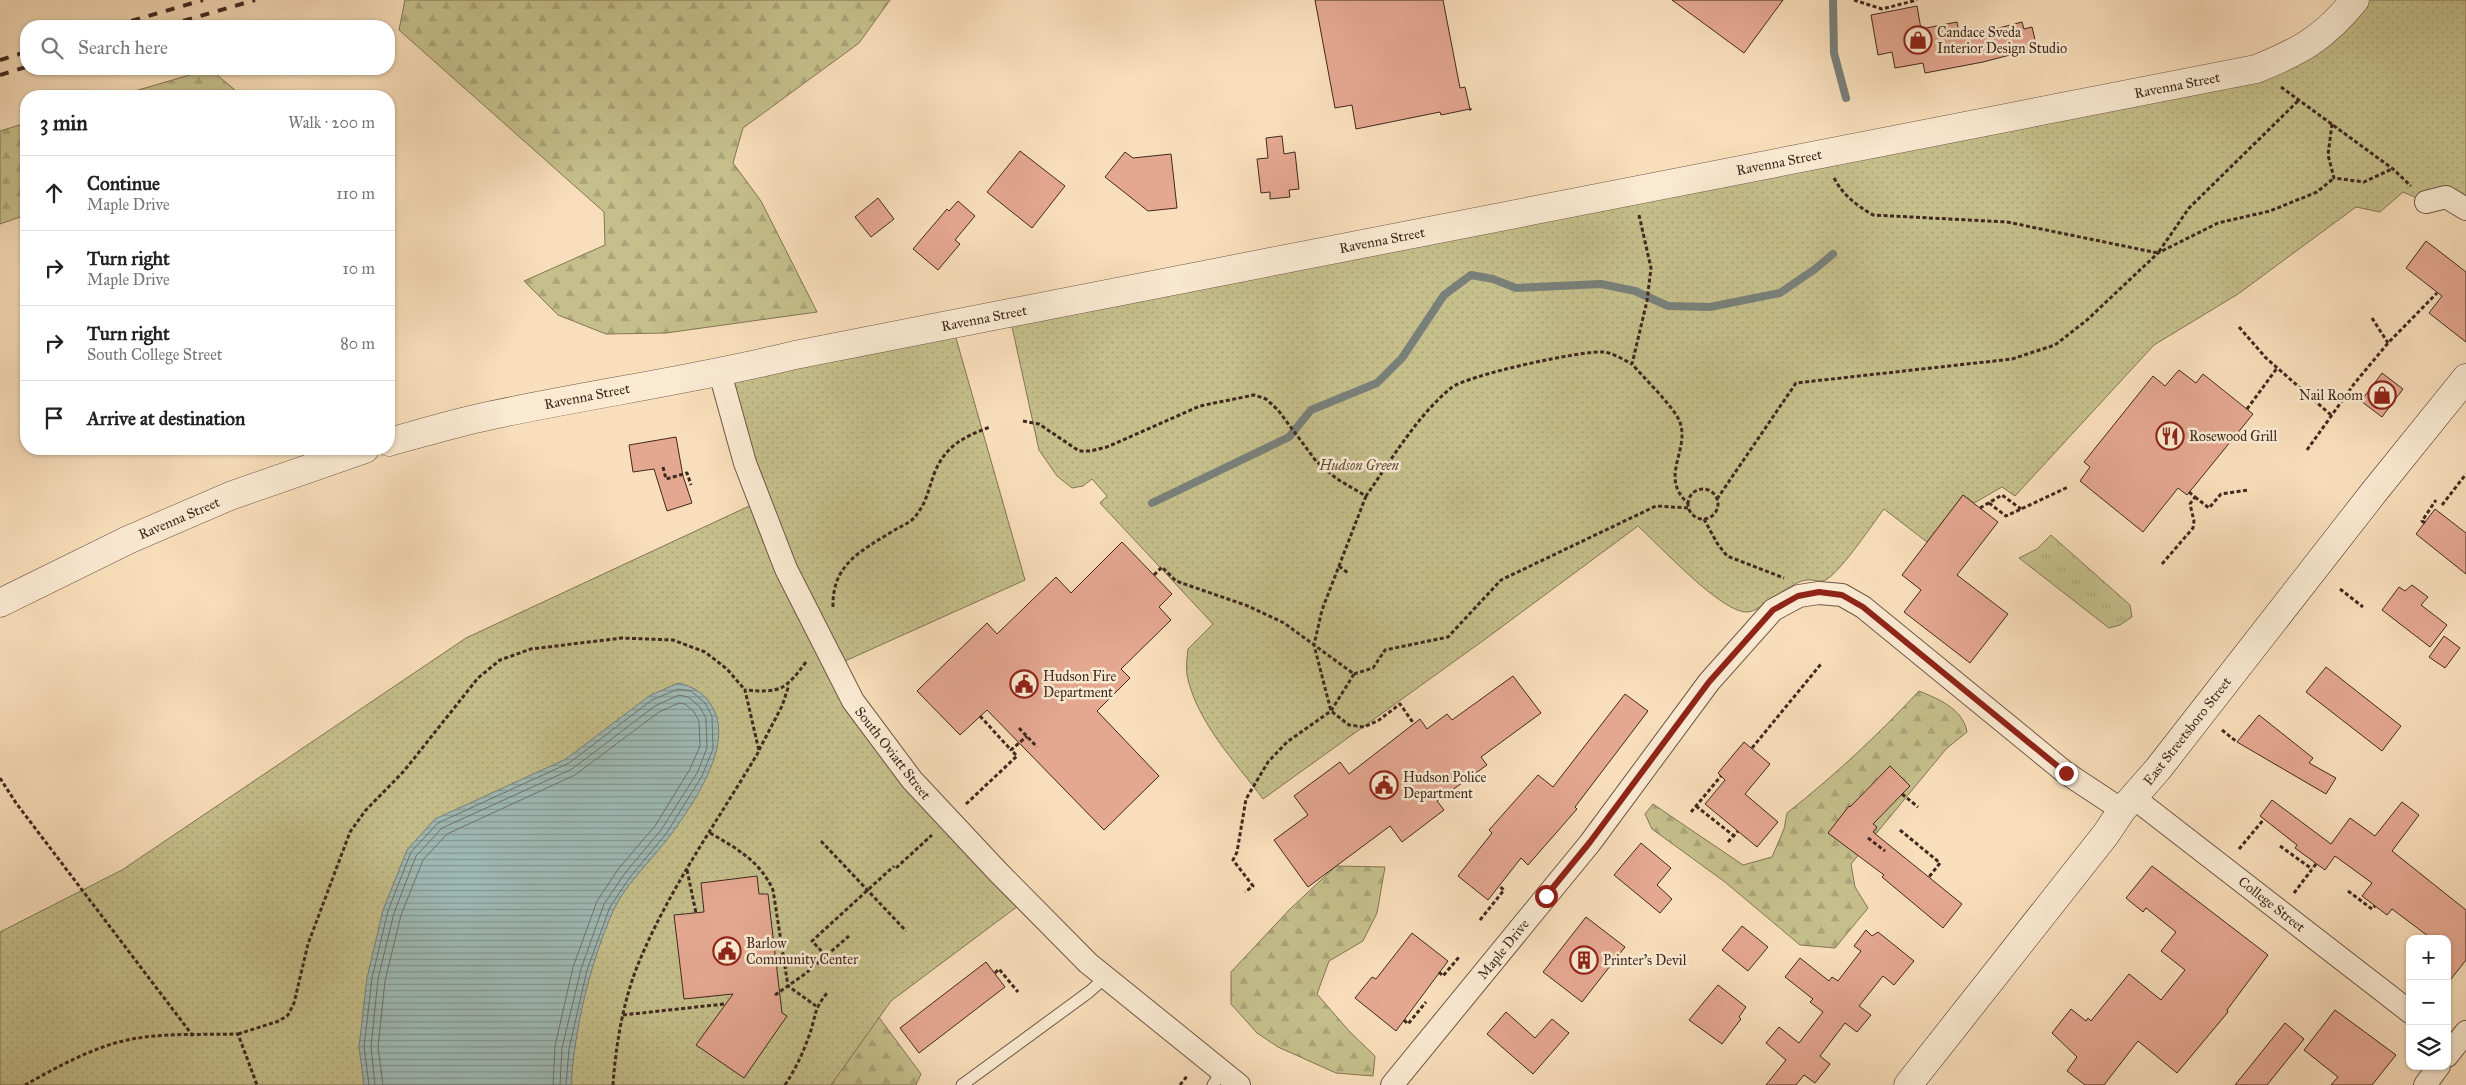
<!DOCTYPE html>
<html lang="en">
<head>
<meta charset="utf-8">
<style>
  body { margin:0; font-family:"IM FELL Great Primer",serif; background:#f6f6f6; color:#222 }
  .controls { position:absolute; right:15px; bottom:15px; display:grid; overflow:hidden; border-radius:10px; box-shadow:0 1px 4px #0004 }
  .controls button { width:45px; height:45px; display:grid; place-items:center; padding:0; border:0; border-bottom:1px solid #e0e0e0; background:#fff; color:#222; font:25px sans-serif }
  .stop { position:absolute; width:15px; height:15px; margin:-11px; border:4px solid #8f2418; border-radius:50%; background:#fff }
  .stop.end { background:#8f2418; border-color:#fff; box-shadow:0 1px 5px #0008 }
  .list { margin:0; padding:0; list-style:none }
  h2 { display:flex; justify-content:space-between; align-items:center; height:65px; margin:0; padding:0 20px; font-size:21px }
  h2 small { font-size:16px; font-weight:400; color:#767676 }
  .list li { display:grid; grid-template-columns:32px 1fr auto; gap:15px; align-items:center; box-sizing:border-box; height:75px; padding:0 20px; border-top:1px solid #e0e0e0 }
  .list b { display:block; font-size:19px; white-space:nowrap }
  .list p { margin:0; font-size:16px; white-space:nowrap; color:#767676 }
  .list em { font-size:16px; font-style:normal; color:#767676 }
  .icon { flex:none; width:28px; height:28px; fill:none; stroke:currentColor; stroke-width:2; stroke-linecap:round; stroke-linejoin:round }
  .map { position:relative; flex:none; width:2466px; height:1085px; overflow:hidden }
  .search { position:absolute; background:#fff; box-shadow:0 1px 4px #0004; left:20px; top:20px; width:375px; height:55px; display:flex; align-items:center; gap:12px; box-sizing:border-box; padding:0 18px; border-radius:20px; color:#767676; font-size:19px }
  .panel { position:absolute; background:#fff; box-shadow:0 1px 4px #0004; left:20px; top:90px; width:375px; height:365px; border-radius:20px }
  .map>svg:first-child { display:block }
  .grass { fill:url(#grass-tufts); stroke:#837455 }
  .forest { fill:url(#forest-firs); stroke:#837455 }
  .park { fill:url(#park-dots); stroke:#837455 }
  .water { fill:url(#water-rules); stroke:#79807a }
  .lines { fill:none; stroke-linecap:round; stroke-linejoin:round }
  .shore { stroke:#70726b; stroke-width:1 }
  .stream { stroke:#79807a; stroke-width:8 }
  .building { fill:#e4a790; stroke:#41281f }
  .service-casing { stroke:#6f5646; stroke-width:13 }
  .minor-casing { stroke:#6f5646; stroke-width:24 }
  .tertiary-casing { stroke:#6f5646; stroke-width:29 }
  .secondary-casing { stroke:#41281f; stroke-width:29 }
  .path { stroke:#41281f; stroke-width:3; stroke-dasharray:4 2.5; stroke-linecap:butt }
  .service { stroke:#faead2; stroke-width:11 }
  .minor { stroke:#faead2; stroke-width:22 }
  .tertiary { stroke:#faead2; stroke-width:28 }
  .secondary { stroke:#faead2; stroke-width:28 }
  .rail { stroke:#41281f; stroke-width:4; stroke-dasharray:9 9; stroke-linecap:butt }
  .route { stroke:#8f2418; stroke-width:6 }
  .labels { text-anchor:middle; stroke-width:5; stroke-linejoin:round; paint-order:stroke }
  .poi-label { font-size:14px; fill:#41281f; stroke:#faead2; text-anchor:start }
  .street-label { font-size:14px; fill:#41281f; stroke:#faead2 }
  .park-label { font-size:14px; font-style:italic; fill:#624e3a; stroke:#faead2 }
</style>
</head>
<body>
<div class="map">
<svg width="2466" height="1085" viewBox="0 0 2466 1085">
  <defs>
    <pattern id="grass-tufts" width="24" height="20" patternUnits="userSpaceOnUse" patternTransform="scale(1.25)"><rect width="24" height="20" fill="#c5bf8b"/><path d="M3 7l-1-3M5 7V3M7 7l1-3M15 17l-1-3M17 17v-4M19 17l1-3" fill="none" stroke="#aaa478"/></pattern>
    <pattern id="forest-firs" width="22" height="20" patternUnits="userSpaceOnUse" patternTransform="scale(1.25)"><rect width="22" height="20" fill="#c5bf8b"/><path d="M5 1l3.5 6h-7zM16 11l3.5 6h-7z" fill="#aaa478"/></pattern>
    <pattern id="park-dots" width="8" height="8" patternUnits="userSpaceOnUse" patternTransform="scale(1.25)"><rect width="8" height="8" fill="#c5bf8b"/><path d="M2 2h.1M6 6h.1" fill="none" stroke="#aaa478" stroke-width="1.8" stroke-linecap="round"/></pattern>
    <pattern id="water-rules" width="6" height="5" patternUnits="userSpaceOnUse" patternTransform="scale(1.25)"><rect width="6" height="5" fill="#9fbbb7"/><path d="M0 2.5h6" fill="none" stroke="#839894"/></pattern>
  </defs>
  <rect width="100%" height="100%" fill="#f8deba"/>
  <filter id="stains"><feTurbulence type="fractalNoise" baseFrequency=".004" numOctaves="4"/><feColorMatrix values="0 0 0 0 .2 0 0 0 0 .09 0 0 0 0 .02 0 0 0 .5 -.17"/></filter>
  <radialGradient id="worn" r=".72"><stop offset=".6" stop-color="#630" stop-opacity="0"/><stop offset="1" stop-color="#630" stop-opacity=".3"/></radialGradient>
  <path class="grass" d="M2051,535L2130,605L2132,617L2120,625L2109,628L2019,558L2037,549Z"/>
  <path class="forest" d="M405,0H890L859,43L743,128L733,163L761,201L817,312L666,333L606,334L558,315L524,281L605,245L604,212L399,30Z
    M210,69L242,96H118Z
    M26,123V215L0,224V131Z
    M1919,691C1939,699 1963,709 1967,732L1946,749L1851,864L1855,887L1868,908L1835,948L1800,945L1725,882L1652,829L1645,814L1653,804L1743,865L1772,857L1784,829L1787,813C1834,776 1878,735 1919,691Z
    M1336,866L1385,867L1377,913L1363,941L1329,961L1317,994L1350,1032L1375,1056L1373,1076L1336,1073L1278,1047L1257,1033L1231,1004V972L1290,909Z
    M875,1012L921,1074L916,1085H786Z"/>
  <path class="park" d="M2355,0H2466V209L2426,202L2403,192L2380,212L2356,207L2238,294L2154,345L2015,496L2002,487L1974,503L1963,495L1927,542L1884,509C1873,523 1837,578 1823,581C1818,582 1812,579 1807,580C1802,580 1795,584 1790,587C1778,592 1760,611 1748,612C1723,615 1657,543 1638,526L1484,640L1263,799C1235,761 1197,723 1187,675C1186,667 1187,657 1188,649L1213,624L1100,503L1107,496L1092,479L1083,486L1072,488L1057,476L1039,450L1009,313L2256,69Z
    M952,324L1025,580L834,666L853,701L1026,900L891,1001L831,1085H0V932L122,870L466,638L760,501L720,373Z"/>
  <path class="water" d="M678,683C694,687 705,693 713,708C734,746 692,806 669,837C651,861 627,882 614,909C590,963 575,1026 571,1085H364L359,1047L367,978L383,910L407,850L435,819L566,759L649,696Z"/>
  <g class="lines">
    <path class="shore" d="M369,1085L364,1047L372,978L388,911L411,852L438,823L569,763L652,700L678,689L691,691L705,703L712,716L713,749L702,776L666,834L630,877L610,907L587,970L569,1049L566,1085
      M375,1085L371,1047L378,979L394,913L416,856L442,828L572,769L655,706L679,695L688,697L700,707L706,718L707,748L697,773L661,830L625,873L604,904L581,969L562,1048L560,1085
      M383,1085L378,1047L385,981L401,915L423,860L447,834L575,775L659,712L679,703L685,704L694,712L699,721L700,746L690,769L655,826L619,868L597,901L573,967L555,1046L553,1085"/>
    <path class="stream" d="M1833,0L1834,53L1846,98
      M1152,503L1289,437L1311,410L1377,383L1402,358L1444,295L1471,275L1493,279L1516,288L1601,284L1635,291L1668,306L1710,307L1780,293L1815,269L1833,254"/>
  </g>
  <path class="building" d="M1315,0H1443L1460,88L1465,87L1470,109L1441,115L1440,112L1356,129L1352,105L1335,108Z
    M1672,0H1783L1744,53Z
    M1917,6L1921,29L1957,22L1960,38L2022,22L2024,29L2032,27L2037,48L1983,62L1925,73L1923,63L1895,68L1892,52L1878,55L1871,15Z
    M1282,136L1284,154L1295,152L1299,189L1289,190L1290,197L1270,199V192L1261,193L1257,159L1268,158L1266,138Z
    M1020,151L1065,186L1032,228L987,192Z
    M1125,152L1133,158L1171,154L1177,208L1148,211L1105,177Z
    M878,198L894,219L871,237L855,217Z
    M958,201L975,216L955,240L960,244L938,270L913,249L947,209L949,211Z
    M2426,241L2466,272V342L2429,313L2442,296L2406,268Z
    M2179,370L2196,383L2203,374L2253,414L2187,495L2178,488L2143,532L2080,481L2090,467L2084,462L2153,376L2165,386Z
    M2382,373L2403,389L2382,417L2361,401Z
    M676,437L683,476L692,503L667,511L654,469L633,472L629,445Z
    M1963,495L1998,522L1957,575L2008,614L1970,663L1904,612L1921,590L1902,575Z
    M2435,509L2466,533V574L2416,534Z
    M1122,542L1172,594L1159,607L1171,620L1121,669L1130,678L1097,711L1159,776L1104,830L987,710L960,735L917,691L987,623L997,634L1056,577L1071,593Z
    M2412,585L2428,597L2421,605L2447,625L2430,647L2382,610L2399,587L2405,591Z
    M2444,636L2460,648L2445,668L2429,657Z
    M2326,667L2401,726L2382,751L2306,692Z
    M1513,676L1541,713L1481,757L1487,765L1437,801L1444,810L1402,842L1390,826L1308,887L1274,840L1308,815L1294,796L1340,762L1349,774L1420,719L1427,729L1447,714L1452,720Z
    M1625,694L1648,711L1575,807L1577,809L1528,865L1521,858L1488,900L1458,876L1492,833L1489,830L1538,775L1553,787Z
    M2259,715L2313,758L2309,763L2336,778L2326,794L2237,742Z
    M1744,742L1770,764L1745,794L1778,822L1757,847L1705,804L1725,780L1718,773Z
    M1890,766L1910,786L1873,824L1877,827L1873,832L1962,904L1943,928L1882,877L1884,875L1828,833L1849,806L1850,807Z
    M2272,800L2331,844L2350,818L2375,836L2402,802L2419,815L2392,851L2466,910V960L2447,984V939H2432L2392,909L2387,915L2362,896L2372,883L2335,856L2325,870L2295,848L2297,845L2260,816Z
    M1641,843L1671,868L1657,885L1672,899L1660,913L1614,875Z
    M2152,866L2268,955L2227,1010L2228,1012L2177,1073L2138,1041L2104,1085H2085L2067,1071L2077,1057L2052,1033L2071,1009L2086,1021L2088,1018L2091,1021L2129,974L2161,1000L2185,970L2161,951L2176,932L2146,908L2143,912L2126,898Z
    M757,876L759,894H768L782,1013L787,1016L744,1078L696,1045L733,994L684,999L674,915L704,912L701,883Z
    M1586,917L1625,947L1582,1002L1543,972Z
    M1742,926L1768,947L1748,971L1722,950Z
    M1866,930L1872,936L1878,932L1914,961L1894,985L1883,976L1859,1006L1871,1015L1857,1032L1845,1023L1820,1056L1830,1064L1815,1083L1804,1075L1796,1085H1766L1786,1060L1766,1043L1779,1027L1799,1043L1823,1012L1810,1002L1813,999L1785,977L1800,958L1829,981L1832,977L1838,981L1861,951L1854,946Z
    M1412,933L1448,961L1396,1031L1355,998L1372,977L1376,979Z
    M986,962L1005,987L919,1053L900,1028Z
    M1718,985L1746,1007L1739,1017L1741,1019L1722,1044L1689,1020Z
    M2335,1010L2396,1055L2372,1085H2331L2338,1077L2304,1050Z
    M1506,1012L1535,1038L1552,1019L1569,1033L1533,1074L1487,1034Z
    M2285,1023L2304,1039L2267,1085H2235Z"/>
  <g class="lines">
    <g class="service-casing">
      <path id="service" d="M962,1085L1089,992L1106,977
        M1213,1085L1222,1071"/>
    </g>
    <g class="minor-casing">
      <path id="minor" d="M2426,202L2446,197L2466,209
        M720,373L745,463L786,569L853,701L912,780L998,872L1088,963L1239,1085
        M2134,798L2410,1012
        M2447,1056L2466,1032
        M1392,1085L1590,843L1709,682L1773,610L1799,596L1819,593L1842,595L1863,607L2066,773L2122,810
        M2425,1085L2439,1066"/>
    </g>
    <g class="tertiary-casing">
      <path id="tertiary" d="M389,442C422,433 455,423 488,416C590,394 694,380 795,355L2256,69C2301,51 2324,38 2355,0
        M0,603L128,540L230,496L365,449"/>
    </g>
    <g class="secondary-casing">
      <path id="secondary" d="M1908,1085L2106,834L2122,810L2158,769L2374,492L2466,378"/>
    </g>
    <path class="path" d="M1854,0L1882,9L1917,0
      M2281,87L2393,169L2411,186
      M1470,109L1471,110
      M2332,124L2328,155L2334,178L2364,182L2392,169
      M1834,178C1843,195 1856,205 1873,215L2007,222L2158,253L2189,208L2299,100
      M1639,215L1651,268L1647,301L1632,364C1644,378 1672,405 1679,420C1692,449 1657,477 1689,504
      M2372,318L2388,343
      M2239,327L2266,358L2331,415
      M2247,409L2277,368
      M1023,421L1039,424L1079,451H1090L1107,447L1200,406L1254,395L1266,399L1278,410L1316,461L1337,479L1366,496C1392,459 1416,417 1451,388C1467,375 1583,350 1604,352C1613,353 1624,360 1632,364
      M2307,450L2354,384L2388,343L2437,293
      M663,467L666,479L687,473L691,485
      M1688 504a15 15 0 1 1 30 0a15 15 0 1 1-30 0Z
      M1366,496L1322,610L1314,645L1331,711L1349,725L1364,727L1379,720L1400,704L1414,724
      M2195,497L2209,508L2221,494L2248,490
      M1717,499L1796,383L2012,359L2055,345L2087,320L2158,253L2218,223L2270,211L2317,192L2334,178
      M1989,503L2006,516L2068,487
      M2442,505L2466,474
      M1980,508L2002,495L2021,509
      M1704,519L1717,543L1727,556L1784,578
      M2425,523L2422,521L2436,500
      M2162,564L2193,528L2194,521L2190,504L2195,497L2189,492
      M1339,566L1348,573
      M1154,575L1162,567L1176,581L1248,606L1284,623L1354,674L1331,711L1287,742L1268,762L1246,799L1237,852L1233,860L1253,886L1245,892
      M2340,589L2363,607
      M833,607C832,564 861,551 893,531C900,527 907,524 913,519C926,505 928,491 934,474C945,446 963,437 990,427
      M1354,674L1373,668L1385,650L1448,637L1501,580L1656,506L1689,508
      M980,716L1011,750
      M1019,728L1037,747
      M2222,730L2237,742
      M1752,748L1821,664
      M759,750L782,706L789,685
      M0,778L16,803L193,1036
      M1902,794L1918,807
      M966,804L1017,756L1011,750L1027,736
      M1696,806L1734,836
      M1691,812L1721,776
      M1900,830L1940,863L1929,877
      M710,833C736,848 760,861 773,890L788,986L816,1006
      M1868,838L1885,851
      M821,841L906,931
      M1728,842L1738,831
      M2280,846L2312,869
      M2239,849L2264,819
      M896,868L932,835
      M687,870L696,913
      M2348,891L2372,909L2375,906
      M2294,893L2316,864
      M1480,920L1504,890L1499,886
      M826,956L812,941L894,866
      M1439,972L1443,976L1459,957
      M995,973L999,969L1018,992
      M775,995L805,974L849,936
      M623,1015L724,1004
      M1404,1020L1408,1024L1426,1002
      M238,1034L279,1021L288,1015L294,1003L308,944L350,832L365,811L404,771L478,678L500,660L531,649L622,638L673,640L705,652L727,669L745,690
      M25,1085C59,1066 98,1044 138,1038C170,1033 205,1035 238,1034L257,1085
      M613,1085C616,1042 624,995 642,955C672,885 720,817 759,751L745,690C781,693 785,690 806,662
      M785,1085C795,1070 803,1053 809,1036C816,1017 813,1010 827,993
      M1180,1085L1188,1075"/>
    <use href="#service" class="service"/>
    <use href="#minor" class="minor"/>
    <use href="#tertiary" class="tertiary"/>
    <use href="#secondary" class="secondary"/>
    <path class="rail" d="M114,26L203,0
      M166,26L255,0
      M0,60L26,52
      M0,75L26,67"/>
  </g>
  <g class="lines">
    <path class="route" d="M1546,896L1590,842L1709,682L1773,610L1798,596L1819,592L1842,595L1863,607L2066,773"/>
  </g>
  <defs>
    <g id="shop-ring" transform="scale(1.4375)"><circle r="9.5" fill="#faead2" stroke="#8f2418" stroke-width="1.5"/><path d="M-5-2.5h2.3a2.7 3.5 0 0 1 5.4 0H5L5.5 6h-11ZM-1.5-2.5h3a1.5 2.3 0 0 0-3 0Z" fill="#8f2418"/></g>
    <g id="restaurant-ring" transform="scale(1.4375)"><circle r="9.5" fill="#faead2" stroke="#8f2418" stroke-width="1.5"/><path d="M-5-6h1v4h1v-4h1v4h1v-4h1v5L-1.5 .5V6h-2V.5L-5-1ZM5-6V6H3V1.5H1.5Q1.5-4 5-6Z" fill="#8f2418"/></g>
    <g id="civic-ring" transform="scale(1.4375)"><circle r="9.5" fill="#faead2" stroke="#8f2418" stroke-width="1.5"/><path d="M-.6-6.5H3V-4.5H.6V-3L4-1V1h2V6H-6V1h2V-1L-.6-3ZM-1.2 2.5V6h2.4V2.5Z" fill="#8f2418"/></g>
    <g id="building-ring" transform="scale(1.4375)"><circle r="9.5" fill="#faead2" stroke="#8f2418" stroke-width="1.5"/><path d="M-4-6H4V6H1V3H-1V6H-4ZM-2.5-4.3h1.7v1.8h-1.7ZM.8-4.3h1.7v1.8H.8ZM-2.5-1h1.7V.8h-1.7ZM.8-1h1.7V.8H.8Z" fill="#8f2418"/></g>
  </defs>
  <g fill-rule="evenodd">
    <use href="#shop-ring" x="1918" y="40"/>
    <use href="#shop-ring" x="2382" y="395"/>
    <use href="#restaurant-ring" x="2170" y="436"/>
    <use href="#civic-ring" x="1024" y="684"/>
    <use href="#civic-ring" x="1384" y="785"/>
    <use href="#civic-ring" x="727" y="951"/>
    <use href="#building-ring" x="1584" y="960"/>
  </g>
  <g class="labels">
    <g class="poi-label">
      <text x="1937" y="37">Candace Sveda<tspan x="1937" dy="16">Interior Design Studio</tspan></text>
      <text x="2363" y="400" text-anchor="end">Nail Room</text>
      <text x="2189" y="441">Rosewood Grill</text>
      <text x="1043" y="681">Hudson Fire<tspan x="1043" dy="16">Department</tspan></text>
      <text x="1403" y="782">Hudson Police<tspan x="1403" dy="16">Department</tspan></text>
      <text x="746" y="948">Barlow<tspan x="746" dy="16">Community Center</tspan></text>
      <text x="1603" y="965">Printer's Devil</text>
    </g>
    <g class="street-label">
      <text transform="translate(2177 85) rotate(-11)" y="5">Ravenna Street</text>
      <text transform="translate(1779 162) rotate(-11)" y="5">Ravenna Street</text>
      <text transform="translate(1382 240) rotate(-11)" y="5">Ravenna Street</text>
      <text transform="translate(984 318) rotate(-11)" y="5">Ravenna Street</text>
      <text transform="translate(587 396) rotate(-11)" y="5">Ravenna Street</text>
      <text transform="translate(179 518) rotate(-23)" y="5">Ravenna Street</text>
      <text transform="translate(2187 731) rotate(-52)" y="5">East Streetsboro Street</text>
      <text transform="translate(893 753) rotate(52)" y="5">South Oviatt Street</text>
      <text transform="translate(2272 904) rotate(38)" y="5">College Street</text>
      <text transform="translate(1503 949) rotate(-51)" y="5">Maple Drive</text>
    </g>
    <g class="park-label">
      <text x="1359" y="470">Hudson Green</text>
    </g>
  </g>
  <rect width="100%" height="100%" filter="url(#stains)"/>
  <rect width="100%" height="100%" fill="url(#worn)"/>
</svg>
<div class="controls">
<button>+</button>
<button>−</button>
<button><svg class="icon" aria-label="layers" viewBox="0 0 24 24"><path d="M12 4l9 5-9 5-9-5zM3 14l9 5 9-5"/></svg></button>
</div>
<div class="stop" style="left:1546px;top:896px"></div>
<div class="stop end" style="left:2066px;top:773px"></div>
<div class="search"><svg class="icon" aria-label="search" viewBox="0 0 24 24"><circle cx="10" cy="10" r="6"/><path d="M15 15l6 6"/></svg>Search here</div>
<section class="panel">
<h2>3 min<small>Walk · 200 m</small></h2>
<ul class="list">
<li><svg class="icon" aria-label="ahead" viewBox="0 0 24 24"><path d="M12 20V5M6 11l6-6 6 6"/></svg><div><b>Continue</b><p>Maple Drive</p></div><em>110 m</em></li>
<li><svg class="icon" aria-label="right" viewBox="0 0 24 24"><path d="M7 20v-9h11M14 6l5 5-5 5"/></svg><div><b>Turn right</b><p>Maple Drive</p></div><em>10 m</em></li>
<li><svg class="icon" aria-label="right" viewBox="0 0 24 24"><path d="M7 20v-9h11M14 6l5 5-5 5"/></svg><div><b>Turn right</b><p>South College Street</p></div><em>80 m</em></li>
<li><svg class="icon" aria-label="arrive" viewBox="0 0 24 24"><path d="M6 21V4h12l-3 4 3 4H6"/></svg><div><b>Arrive at destination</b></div></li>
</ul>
</section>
</div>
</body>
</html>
